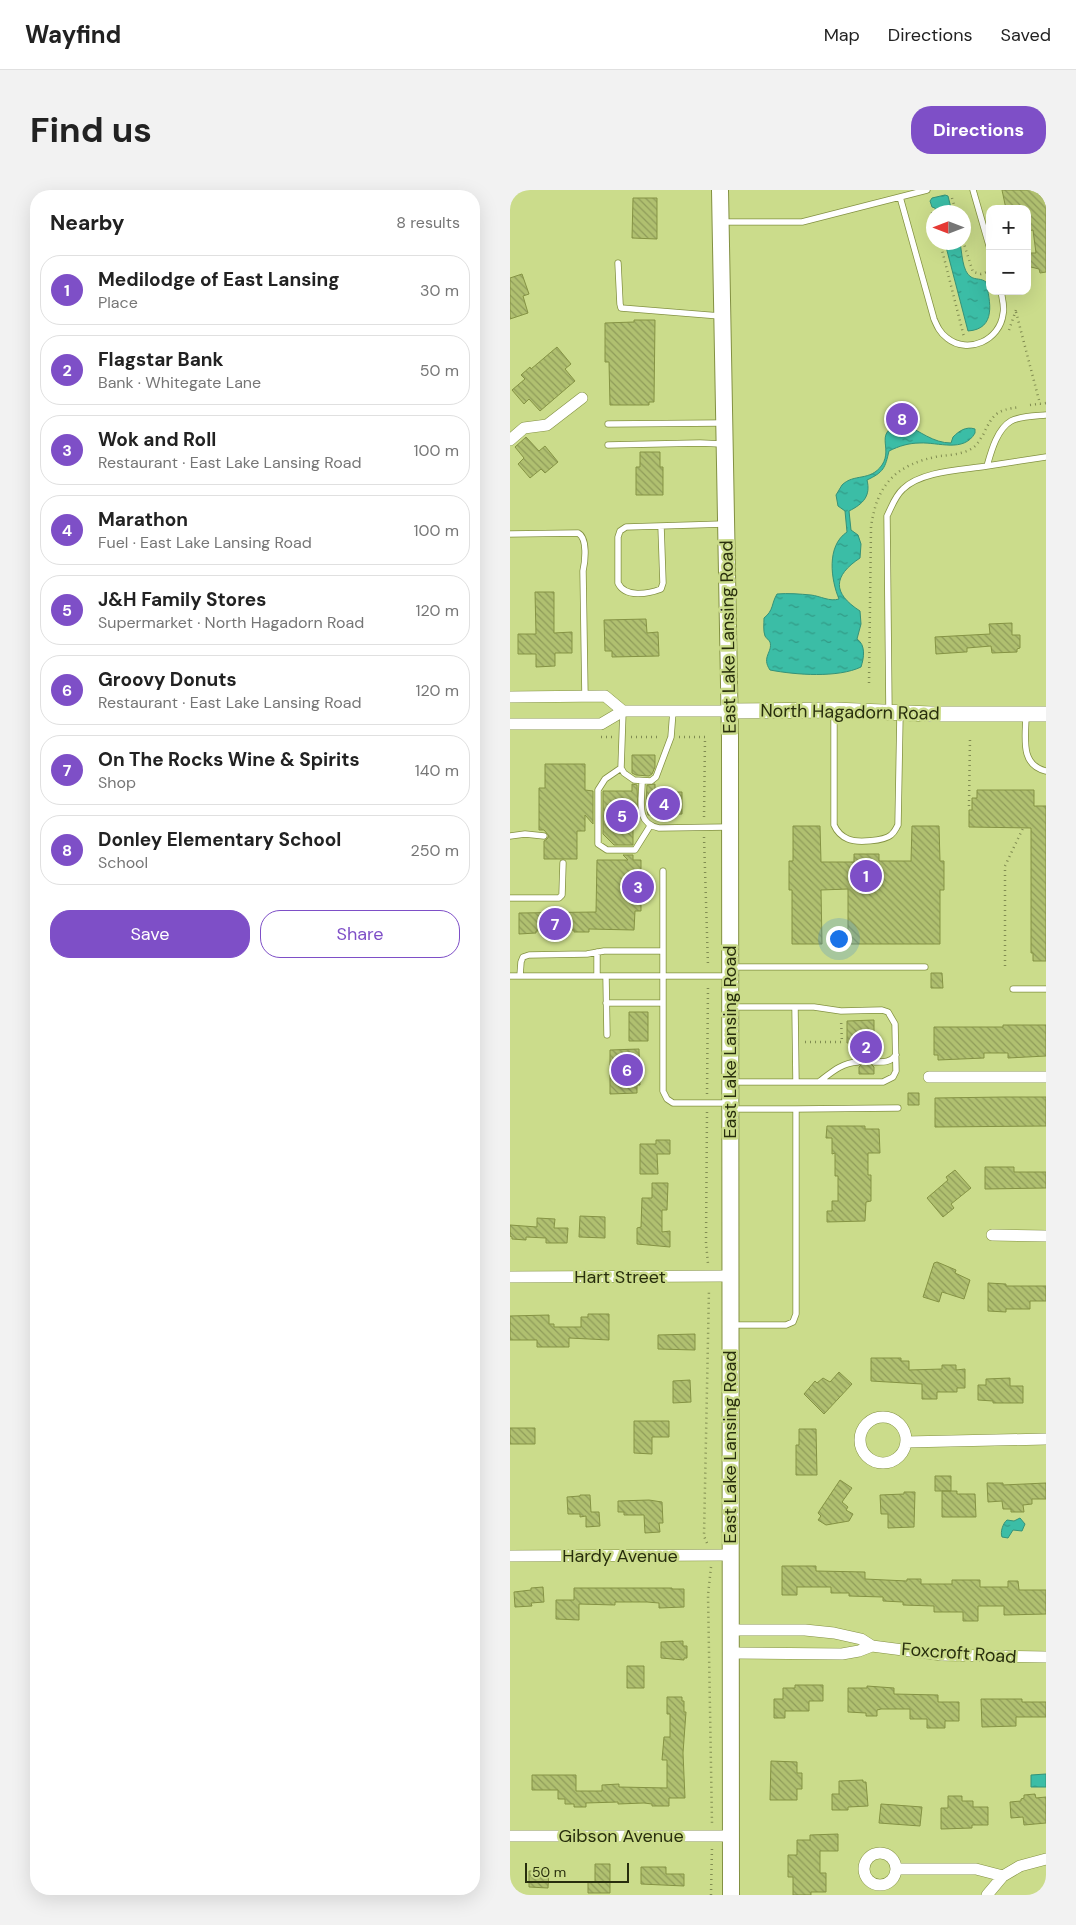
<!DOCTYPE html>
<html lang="en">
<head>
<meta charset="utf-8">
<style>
  body { margin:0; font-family:"DM Sans",sans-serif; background:#f2f2f2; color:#222 }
  .controls { position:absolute; right:15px; top:15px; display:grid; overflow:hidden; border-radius:10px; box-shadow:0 5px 20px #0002 }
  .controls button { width:45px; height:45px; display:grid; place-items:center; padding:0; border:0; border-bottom:1px solid #e0e0e0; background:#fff; color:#222; font:25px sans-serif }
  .compass { position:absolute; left:416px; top:15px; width:45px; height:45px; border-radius:50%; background:#fff; box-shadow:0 5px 20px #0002; rotate:270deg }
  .scale { position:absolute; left:15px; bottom:12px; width:104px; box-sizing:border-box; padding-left:5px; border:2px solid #282e0d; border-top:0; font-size:14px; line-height:18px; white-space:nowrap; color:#282e0d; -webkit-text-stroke:4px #cbdc8b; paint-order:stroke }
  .you { position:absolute; left:328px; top:748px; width:18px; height:18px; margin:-12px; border:4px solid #fff; border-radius:50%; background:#1a73e8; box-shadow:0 0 0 8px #1a73e833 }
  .badge { display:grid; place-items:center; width:32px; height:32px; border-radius:50%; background:#7e4fc7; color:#fff; font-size:16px; font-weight:700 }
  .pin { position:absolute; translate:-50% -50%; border:2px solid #fff; box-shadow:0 1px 5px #0006 }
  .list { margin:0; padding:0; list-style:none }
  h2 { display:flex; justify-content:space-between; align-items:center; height:65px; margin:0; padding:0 20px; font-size:21px }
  h2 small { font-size:16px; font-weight:400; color:#767676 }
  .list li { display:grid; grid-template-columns:32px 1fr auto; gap:15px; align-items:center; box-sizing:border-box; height:70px; margin:0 10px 10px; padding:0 10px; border:1px solid #e0e0e0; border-radius:20px }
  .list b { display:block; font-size:19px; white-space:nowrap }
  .list p { margin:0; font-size:16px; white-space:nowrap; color:#767676 }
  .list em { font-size:16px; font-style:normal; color:#767676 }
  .actions { display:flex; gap:10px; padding:15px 20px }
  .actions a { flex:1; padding:11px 0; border:1px solid #7e4fc7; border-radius:20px; text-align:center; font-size:18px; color:#7e4fc7 }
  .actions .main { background:#7e4fc7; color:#fff }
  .map { position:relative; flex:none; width:536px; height:1705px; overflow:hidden; border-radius:20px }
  header { display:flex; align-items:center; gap:30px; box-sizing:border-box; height:70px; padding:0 25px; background:#fff; border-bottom:1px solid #e0e0e0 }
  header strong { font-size:24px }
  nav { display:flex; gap:28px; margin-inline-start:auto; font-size:18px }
  .intro { display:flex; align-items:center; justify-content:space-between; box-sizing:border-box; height:120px; padding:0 30px }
  h1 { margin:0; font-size:35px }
  .button { padding:12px 22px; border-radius:20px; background:#7e4fc7; color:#fff; font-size:18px; font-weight:700 }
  main { display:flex; gap:30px; padding:0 30px }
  aside { flex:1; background:#fff; border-radius:20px; box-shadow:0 5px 20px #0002 }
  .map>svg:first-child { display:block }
  .water { fill:url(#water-ripples); stroke:#359278 }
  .building { fill:url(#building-back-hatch); stroke:#859344 }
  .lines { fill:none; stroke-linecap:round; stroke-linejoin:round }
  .service-casing { stroke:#839142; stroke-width:7 }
  .minor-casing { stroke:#839142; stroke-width:12 }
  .tertiary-casing { stroke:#839142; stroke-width:16 }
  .secondary-casing { stroke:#839142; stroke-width:18 }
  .path { stroke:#808c51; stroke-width:2.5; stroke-dasharray:1 4; stroke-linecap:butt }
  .service { stroke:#fff; stroke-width:5.5 }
  .minor { stroke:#fff; stroke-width:11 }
  .tertiary { stroke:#fff; stroke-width:15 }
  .secondary { stroke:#fff; stroke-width:16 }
  .labels { text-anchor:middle; stroke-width:5; stroke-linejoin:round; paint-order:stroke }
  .street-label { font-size:18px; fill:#282e0d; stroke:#cbdc8b }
</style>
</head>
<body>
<header>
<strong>Wayfind</strong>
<nav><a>Map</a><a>Directions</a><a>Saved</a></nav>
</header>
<div class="intro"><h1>Find us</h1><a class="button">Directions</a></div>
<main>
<aside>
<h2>Nearby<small>8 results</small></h2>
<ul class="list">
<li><span class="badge">1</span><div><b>Medilodge of East Lansing</b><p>Place</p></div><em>30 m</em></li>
<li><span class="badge">2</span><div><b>Flagstar Bank</b><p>Bank · Whitegate Lane</p></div><em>50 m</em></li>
<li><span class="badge">3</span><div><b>Wok and Roll</b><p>Restaurant · East Lake Lansing Road</p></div><em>100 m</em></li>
<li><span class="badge">4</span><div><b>Marathon</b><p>Fuel · East Lake Lansing Road</p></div><em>100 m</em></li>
<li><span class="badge">5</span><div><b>J&amp;H Family Stores</b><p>Supermarket · North Hagadorn Road</p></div><em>120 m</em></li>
<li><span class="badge">6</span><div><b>Groovy Donuts</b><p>Restaurant · East Lake Lansing Road</p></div><em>120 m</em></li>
<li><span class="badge">7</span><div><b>On The Rocks Wine &amp; Spirits</b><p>Shop</p></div><em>140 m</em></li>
<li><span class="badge">8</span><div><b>Donley Elementary School</b><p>School</p></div><em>250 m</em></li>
</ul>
<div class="actions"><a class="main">Save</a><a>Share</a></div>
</aside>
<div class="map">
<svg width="536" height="1705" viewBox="0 0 536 1705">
  <defs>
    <pattern id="water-ripples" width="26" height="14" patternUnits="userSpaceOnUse" patternTransform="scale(1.25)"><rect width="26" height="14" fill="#3bbda6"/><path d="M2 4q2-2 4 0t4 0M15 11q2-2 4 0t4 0" fill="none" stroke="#329a86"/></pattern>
    <pattern id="building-back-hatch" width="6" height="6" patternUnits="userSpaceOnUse" patternTransform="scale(1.25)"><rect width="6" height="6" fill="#b0c070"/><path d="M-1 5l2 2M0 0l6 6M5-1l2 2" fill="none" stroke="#8f9c5a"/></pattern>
  </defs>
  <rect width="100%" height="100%" fill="#cbdc8b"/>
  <path class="water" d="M435,5L438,6L442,22H426L425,18L422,17L420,11L422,8Z
    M435,53H450C452,61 452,82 461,87C466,90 471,88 476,92C480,111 487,139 458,141Z
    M394,234C410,241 423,253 441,253L443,247C449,241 456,236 465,239V243C454,263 428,252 410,253C399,253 389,256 379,261C375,278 374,282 357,290C361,306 353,314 339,321L341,340L348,345L351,354L350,368C323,386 322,403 350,421L351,434L347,449C356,455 354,468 351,477C328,488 286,485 260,480C251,467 263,462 260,452C259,450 256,448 255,446C253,441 254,433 254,428C264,420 261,414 267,404C278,403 290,404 301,405C310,406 320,412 329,409C321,390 316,356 337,342L335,321L328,316L326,305C328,302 330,298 332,295C344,283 360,292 372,275C384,257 361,241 394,234Z
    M510,1328L515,1334L512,1341L503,1340L498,1348L492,1347C490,1342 493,1333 497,1330L504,1331Z
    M536,1584V1597H521V1585Z"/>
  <path class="building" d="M492,0H536V82L530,83L529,79L517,76V63H526L523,40L517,41V19H496Z
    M123,8H147V49L122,48Z
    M12,84L19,104L13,106L18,123L0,129V88Z
    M124,130H145L144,212H139V215H100L99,172H95V133L124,132Z
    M47,157L61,174L55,179L65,191L30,221L19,209L14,214L2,200L15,189L11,185L20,177L21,179Z
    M16,247L29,261L35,256L48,272L35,283L31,279L20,288L8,274L14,268L5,257Z
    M130,262H150V277H153V305H126V277H130Z
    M25,402H44V443L62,442V463H45V476L26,477V464H8V444H26Z
    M136,429L137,443L148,442L149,466L102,467V461H95L94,430Z
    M502,433V445H510V458L507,459V462L482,463L481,456L457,458V462H455L426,464L425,447L480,444L479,434Z
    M122,565H145V577L142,584L139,586L126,585L122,583Z
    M35,574H75V600L83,601V634L75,625V641H67V669H34V651L37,649L39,646L34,640H29V598H35Z
    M122,594L127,595L128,625L123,626V655H104L93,644V601H122Z
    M145,594V602H172V624L138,625L136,614L137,595Z
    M467,600H524V616H536V771H523V763H521V638L459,637V620H462V608H467Z
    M283,636H310L311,672H344V664H369V671H401L402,636H429L430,671H434V700H430V754H338V699L311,700L312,754H282V700H279V671H283Z
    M113,665H123V670H131V721H125L124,740L79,739V742H64V740L26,741V743L9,744V723L86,722L87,670H118Z
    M421,783H432L433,798H421Z
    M119,822H138V851H119Z
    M364,830V867L360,869L359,872L364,877V884H349V877L352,874L353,871L348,867V853H337V831Z
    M493,835H536V866L498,868V863H474V868L428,870V865H424V837H493Z
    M129,859L130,895H127V903L100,904V860Z
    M398,903H409V915H398Z
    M494,907H536V936L425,937V908Z
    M317,936H355V939H369L370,963H358V985H361V1011L356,1012L355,1031L317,1032V1021H322V1011H328V986H325V963L322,964V948H316Z
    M146,950H160V964H147L148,984H130V954H146Z
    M475,977H504V982H536V998L475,999Z
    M445,980L461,998L441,1014L444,1018L433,1027L417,1008L438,990L436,987Z
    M142,993H158L157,1020H152V1042L160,1041V1057L127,1054V1038L131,1037L132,1008H142Z
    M70,1026L95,1027V1048L69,1047Z
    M27,1028L45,1029L44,1038H58L57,1053H36V1048L16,1047V1050L2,1049V1047L0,1046V1035L27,1037Z
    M427,1072L446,1080L445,1083L460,1090L454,1109L432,1102L429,1112L413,1107L424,1073Z
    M478,1093L496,1094V1096H536V1111H520V1119H496V1122L478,1121Z
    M78,1124H99V1150L59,1148V1157H27V1150H0V1126L39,1125V1134H44V1137H71V1127H78Z
    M185,1144V1160L148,1159V1145Z
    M361,1168H391V1171H399V1180L432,1179V1175H446V1180L455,1179V1198H447V1202H427V1209H412V1194L361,1191Z
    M329,1182L342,1194L314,1224L294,1204L305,1191L307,1193L313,1188L320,1192Z
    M500,1188V1196H513V1213H483V1211L468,1210V1195H476V1189Z
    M180,1190L181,1212L163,1213V1191Z
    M124,1231H159V1247H142V1264L124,1263Z
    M0,1238H25V1254H0Z
    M289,1239H306L307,1285H286V1255H289Z
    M425,1286H441V1301H425Z
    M330,1290L342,1298L332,1312L338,1317L336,1320L343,1324L339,1331L316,1335L308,1330L311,1326L308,1323Z
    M477,1293H493V1295L536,1293V1309H522V1314L513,1315L514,1322H501V1319H493L492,1311L478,1312Z
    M432,1301H447V1304H465L466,1327H432Z
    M394,1302H405L404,1337L378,1338V1324H371L370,1305L394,1304Z
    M70,1305H80L81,1322H89L90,1336L76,1337V1326L70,1327V1324H58L57,1307L70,1306Z
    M139,1310L152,1312L153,1333H149L150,1342L135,1343L134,1325H114V1322H108V1311Z
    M272,1376H306V1381L355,1382V1389L397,1391V1389H411V1394H442V1390H470V1397H498V1391H508L509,1400H536V1424L494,1425V1416H468V1431H453V1422H424V1416L393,1415V1412L373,1411V1407L339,1406V1403H321V1397H287V1405H272Z
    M33,1397L34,1412L21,1413L22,1416L5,1417L4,1402L21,1400V1398Z
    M64,1398H162V1399H174V1417L149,1418V1413L137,1412H105V1415L69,1414V1430L46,1429V1410H64Z
    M173,1451V1456H177V1468H174V1470L151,1468V1452Z
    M117,1476H134V1498H117Z
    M285,1495H313V1511H299V1521H275V1528H264V1509H273V1498H285Z
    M357,1496L384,1498V1504L428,1505V1512H449V1531H435V1538H417V1529H400V1519H371L367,1520V1526H356V1523L338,1522V1498H357Z
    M157,1507H172V1511H174V1522H176L173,1563L175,1608H159V1616H142V1614L134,1613L108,1614V1612L76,1613V1617H64V1614H55V1609H48V1600H22V1585H66V1601H92V1595L109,1594V1597L157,1598V1570H152L154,1547H160V1524H157Z
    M471,1509H512V1512H536V1527H506V1536L472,1537Z
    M261,1571L287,1572V1583H292V1599H287V1610H260Z
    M353,1590V1592H356L358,1616L338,1617V1620H322V1604H329V1591Z
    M525,1604L526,1608L536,1607V1633L514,1635L513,1627L501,1628L500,1612L511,1611V1609L514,1608V1605Z
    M438,1606H452V1611H463V1617H478V1635H462V1638L431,1639V1618H438Z
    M371,1614L412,1617L410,1636L369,1633Z
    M328,1644V1661H310V1683H316V1702H301V1705H283V1687H278V1665H287V1650H300V1645Z
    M85,1674H100V1703H78V1692H85Z
    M131,1677H156V1684H174V1696L131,1694Z
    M19,1681H39L38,1698L19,1697Z"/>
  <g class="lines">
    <g class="service-casing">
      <path id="service" d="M463,0L480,59
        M390,7L424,129C427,136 430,143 437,148C458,165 490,150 493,124C495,117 492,108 491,101
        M213,32H292L417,0
        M108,73L110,114L111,118L210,126
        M536,225C526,226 510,226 501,231C487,239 481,262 477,276L536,267
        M98,234L212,233
        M98,255L190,253L212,254
        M151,336L153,393L151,399C138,404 115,408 108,393V347L110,341L116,337L214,334
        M0,344L68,343C78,348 75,372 73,381L75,507
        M113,521L111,578L114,583L124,590L141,591L146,587L161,547L163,521
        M324,522V635C327,642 331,646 338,649C347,653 374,651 381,645C385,642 386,638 388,635L390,525
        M379,522L377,326C382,316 385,306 393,299C411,281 452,280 477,276
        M516,524C516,546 509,575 536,581
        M111,578L95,589L88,600V654L97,660H125L140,636
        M132,592C132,611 125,633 149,638L218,637
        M0,646L15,644L34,646
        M153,681V901L157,909L163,913H218
        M0,708H49L52,705L53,673
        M87,762V786
        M222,777H415
        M0,786H218
        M10,786L11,772L13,767L19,765L77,764L94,761H153
        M96,786L97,845
        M503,799H536
        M96,813H153
        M222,817H304L331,821L372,820L378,822L385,834L386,881L383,887L373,892H222
        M285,818L286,892
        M364,872C373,872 380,873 386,865
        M310,891C323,881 332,873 348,872
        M286,919L388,918
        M222,1135H276L283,1132L286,1124V919H223"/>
    </g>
    <g class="minor-casing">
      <path id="minor" d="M0,250L14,238L37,235L72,208
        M0,507L95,506L113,521
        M0,534H91L113,521H219
        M419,887H536
        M482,1045L536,1046
        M0,1087L220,1086
        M350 1250a23 23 0 1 1 46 0a23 23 0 1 1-46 0Z
        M396,1252L536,1249
        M0,1366L221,1365
        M221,1440H295L324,1443L351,1449L362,1456L432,1465L536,1467
        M221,1463L332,1464L349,1461L362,1456
        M0,1646H221
        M354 1679a16 16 0 1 1 32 0a16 16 0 1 1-32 0Z
        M386,1679H466L493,1686L510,1676L536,1669
        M477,1705L493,1686"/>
    </g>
    <g class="tertiary-casing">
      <path id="tertiary" d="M219,521L324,520L421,524H536"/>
    </g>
    <g class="secondary-casing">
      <path id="secondary" d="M210,0L220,548L221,1705"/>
    </g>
    <path class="path" d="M442,8L446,22
      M422,22L423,28
      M453,51L463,82L471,84L480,81
      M430,52L454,147
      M506,122L530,214
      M499,140L506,120
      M520,215L536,213
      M359,493L361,337C367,293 387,274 430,266C441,265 455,264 464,257C468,254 470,249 473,245C483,224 486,220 510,217
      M91,547H103
      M121,547H151
      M169,547H195L194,629
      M459,616L460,548
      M194,647L198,776
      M495,776V676L513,638
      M295,852H332L331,829
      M197,904L198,794
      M197,922L196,1053L198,1074
      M197,1353L194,1346L199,1099
      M201,1377L198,1405L202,1634
      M201,1705L202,1657"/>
    <use href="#service" class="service"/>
    <use href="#minor" class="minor"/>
    <use href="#tertiary" class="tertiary"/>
    <use href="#secondary" class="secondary"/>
  </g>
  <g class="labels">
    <g class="street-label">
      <text transform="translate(218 447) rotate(-91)" y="6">East Lake Lansing Road</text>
      <text transform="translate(340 522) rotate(1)" y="6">North Hagadorn Road</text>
      <text transform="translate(220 852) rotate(-90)" y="6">East Lake Lansing Road</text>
      <text x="110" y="1093">Hart Street</text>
      <text transform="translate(220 1257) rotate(-90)" y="6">East Lake Lansing Road</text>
      <text x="110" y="1372">Hardy Avenue</text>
      <text transform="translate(449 1463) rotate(4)" y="6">Foxcroft Road</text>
      <text x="111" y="1652">Gibson Avenue</text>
    </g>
  </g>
</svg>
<div class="controls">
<button>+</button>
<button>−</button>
</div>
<svg class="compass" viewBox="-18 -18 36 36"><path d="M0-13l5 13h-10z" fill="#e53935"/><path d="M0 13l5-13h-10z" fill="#767676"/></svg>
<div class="scale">50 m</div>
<div class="you"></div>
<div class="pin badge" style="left:356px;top:686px">1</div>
<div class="pin badge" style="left:356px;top:857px">2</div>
<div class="pin badge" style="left:128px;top:697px">3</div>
<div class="pin badge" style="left:154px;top:614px">4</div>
<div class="pin badge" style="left:112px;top:626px">5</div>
<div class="pin badge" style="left:117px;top:880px">6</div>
<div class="pin badge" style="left:45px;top:734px">7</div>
<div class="pin badge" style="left:392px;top:229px">8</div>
</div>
</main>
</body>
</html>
